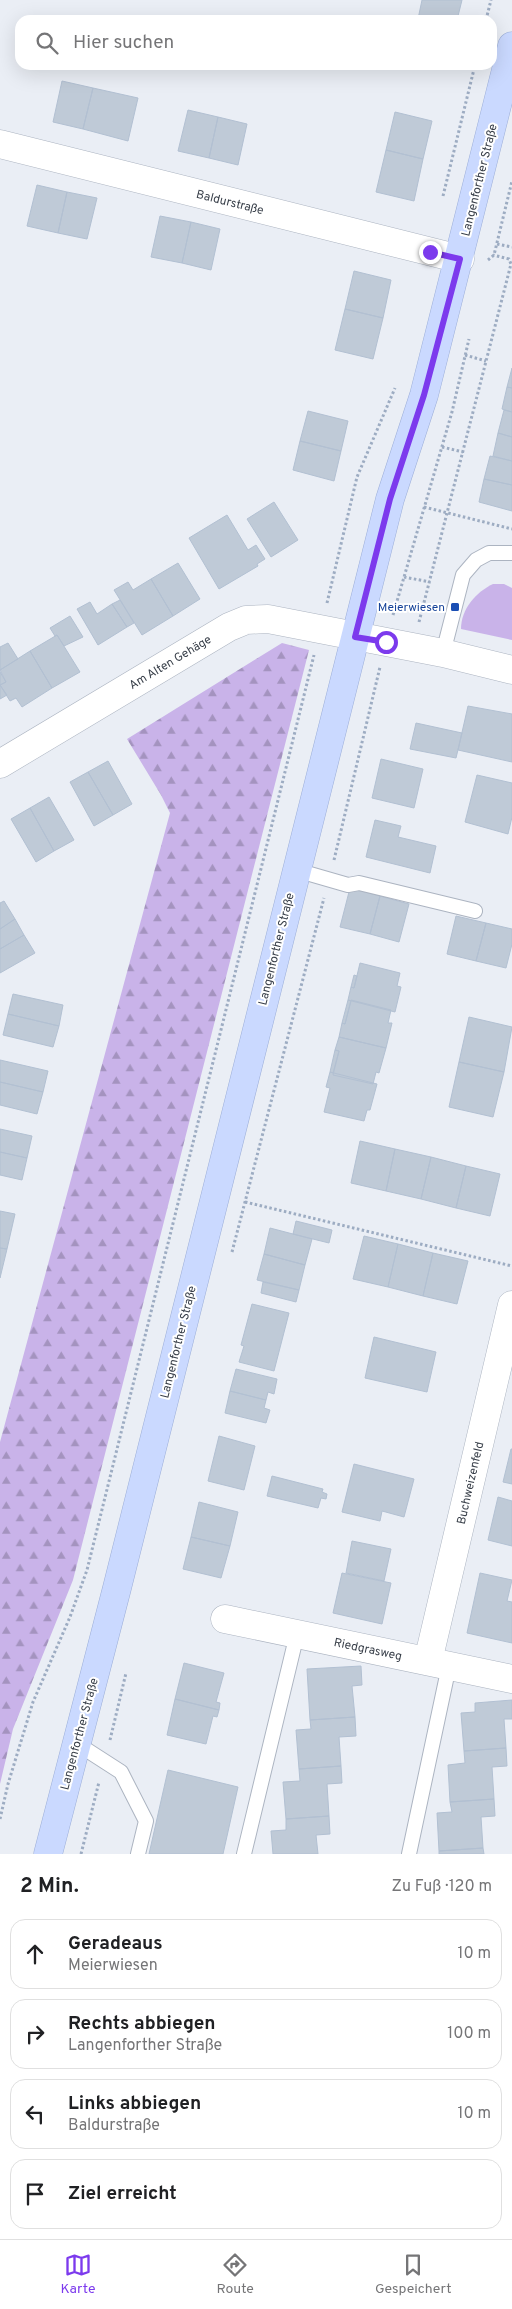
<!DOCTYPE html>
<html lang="de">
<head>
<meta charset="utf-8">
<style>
  body { margin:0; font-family:Overpass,sans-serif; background:#f2f2f2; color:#202124 }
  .stop { position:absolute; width:15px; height:15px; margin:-11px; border:4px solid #7c3aed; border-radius:50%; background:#fff }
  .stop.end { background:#7c3aed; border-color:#fff; box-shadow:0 1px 5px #0008 }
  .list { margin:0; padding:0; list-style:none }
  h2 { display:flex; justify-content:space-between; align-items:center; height:65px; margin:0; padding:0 20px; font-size:21px }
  h2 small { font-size:16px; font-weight:400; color:#757577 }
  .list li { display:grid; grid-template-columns:32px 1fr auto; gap:15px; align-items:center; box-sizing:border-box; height:70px; margin:0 10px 10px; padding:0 10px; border:1px solid #e0e0e0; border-radius:15px }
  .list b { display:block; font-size:19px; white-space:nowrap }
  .list p { margin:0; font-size:16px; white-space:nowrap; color:#757577 }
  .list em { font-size:16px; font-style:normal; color:#757577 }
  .icon { flex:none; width:28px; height:28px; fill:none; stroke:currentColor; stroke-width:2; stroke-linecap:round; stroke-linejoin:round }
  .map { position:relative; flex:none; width:512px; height:1854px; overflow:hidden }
  .search { position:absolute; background:#fff; box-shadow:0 5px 20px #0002; left:15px; right:15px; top:15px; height:55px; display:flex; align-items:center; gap:12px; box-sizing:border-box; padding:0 18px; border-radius:15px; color:#757577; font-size:19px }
  .sheet { height:385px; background:#fff }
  nav { display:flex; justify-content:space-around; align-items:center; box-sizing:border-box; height:70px; border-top:1px solid #e0e0e0; background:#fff; font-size:14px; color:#757577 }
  nav a { display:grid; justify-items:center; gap:2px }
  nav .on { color:#7c3aed }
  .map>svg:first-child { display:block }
  .grass { fill:#c9b3e9 }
  .forest { fill:url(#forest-firs) }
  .building { fill:#bfcad7; stroke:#b2c0d2 }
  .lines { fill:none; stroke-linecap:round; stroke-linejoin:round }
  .service-casing { stroke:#acb4c1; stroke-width:16 }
  .minor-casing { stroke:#acb4c1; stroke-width:29 }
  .secondary-casing { stroke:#9caed8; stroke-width:29 }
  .path { stroke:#9dacc2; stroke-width:3; stroke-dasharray:2.5 2.5; stroke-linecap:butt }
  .service { stroke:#fff; stroke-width:14 }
  .minor { stroke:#fff; stroke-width:28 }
  .secondary { stroke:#cad9ff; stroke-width:28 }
  .route { stroke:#7c3aed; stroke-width:6 }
  .transit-dot { fill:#1a4fb4; stroke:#fff; stroke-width:2 }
  .labels { text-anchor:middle; stroke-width:4; stroke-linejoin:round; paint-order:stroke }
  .street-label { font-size:12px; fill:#383f49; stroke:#fff }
  .transit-label { font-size:12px; fill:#164399; stroke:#fff; text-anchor:end }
</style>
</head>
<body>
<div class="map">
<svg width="512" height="1854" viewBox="0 0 512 1854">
  <defs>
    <pattern id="forest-firs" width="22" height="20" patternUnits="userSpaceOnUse" patternTransform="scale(1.25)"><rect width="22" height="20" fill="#c9b3e9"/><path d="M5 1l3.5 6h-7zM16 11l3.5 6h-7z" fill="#a493bf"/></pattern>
  </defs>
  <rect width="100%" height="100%" fill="#eaeef5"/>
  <path class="grass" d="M493,584H504L512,588V640L461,629C461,609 476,592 493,584Z"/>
  <path class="forest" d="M282,643L309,650L73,1580L13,1729L0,1784V1442L170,813L161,795L127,739Z"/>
  <path class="building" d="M422,0H462L457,20L418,19Z
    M62,81L93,88L83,129L53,122Z
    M93,88L138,98L128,141L83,129Z
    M188,110L218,117L209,158L178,151Z
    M395,112L432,121L423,159L386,150Z
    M218,117L247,124L238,165L209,158Z
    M386,150L423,159L414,201L376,192Z
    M37,185L67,192L58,233L27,226Z
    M67,192L97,198L87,239L58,233Z
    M160,216L191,222L182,263L151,257Z
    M191,222L220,229L211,270L182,263Z
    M354,271L391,280L383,318L345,309Z
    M345,309L383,318L373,359L335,350Z
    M512,368V388L507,387Z
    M507,387L512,388V412L502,409Z
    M504,410L512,412V437L498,433Z
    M308,411L348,421L341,451L300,441Z
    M498,433L512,437V461L493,456Z
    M300,441L341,451L334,481L293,470Z
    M490,456L512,461V485L484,479Z
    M484,479L512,485V511L479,502Z
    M274,502L298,540L271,557L247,519Z
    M227,515L248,550L256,545L265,559L257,564L258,566L219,589L189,538Z
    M178,563L200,599L173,616L151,579Z
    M151,579L173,616L142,635L114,590L128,582L133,590Z
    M120,600L134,623L127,627L112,604Z
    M90,602L97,614L112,604L127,627L98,645L77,609Z
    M70,616L83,637L64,646L57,635L55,636L50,628Z
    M57,635L80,672L52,688L30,651Z
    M8,643L18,659L0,670V647Z
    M30,651L52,688L22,707L16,698L10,701L0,685L6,682L0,670Z
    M0,672L6,682L0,685L7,695L0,699Z
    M468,706L512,714V762L458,750Z
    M416,723L462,733L456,758L410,749Z
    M381,759L423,769L414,808L372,798Z
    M108,761L132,804L113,815L88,772Z
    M88,772L113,815L94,826L70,782Z
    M477,775L512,783V817L508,834L465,822Z
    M49,797L74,840L54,851L30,808Z
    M30,808L54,851L36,862L11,819Z
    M375,820L401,826L398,837L436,846L430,873L366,857Z
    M350,888L380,896L370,934L340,927Z
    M380,896L409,904L399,942L370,934Z
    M4,901L15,919L0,929V903Z
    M456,916L486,923L476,961L447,954Z
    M15,919L24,935L0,949V929Z
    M486,923L512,929V944L506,968L476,961Z
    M24,935L35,953L0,973V949Z
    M360,963L400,973L397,986L401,987L395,1012L348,1000L351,987L354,988Z
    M354,975L357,976L354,988L351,987Z
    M13,994L63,1005L59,1026L8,1014Z
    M348,1000L351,1001L345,1024L342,1023Z
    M351,1000L391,1010L388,1023H392L386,1048L339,1037L342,1023L345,1024Z
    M8,1014L59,1026L53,1047L3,1035Z
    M469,1017L512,1027L504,1072L459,1062Z
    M339,1037L386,1048L379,1073L376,1072L373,1084L333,1075L339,1051L335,1050Z
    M335,1050L339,1051L333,1073L330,1072Z
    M0,1060L48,1071L43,1092L0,1082Z
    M459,1062L504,1072L493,1117L449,1107Z
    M330,1072L377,1084L370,1110H367L364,1121L324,1112L330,1088L326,1087Z
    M0,1082L43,1092L37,1114L0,1105Z
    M0,1129L32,1136L27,1158L0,1152Z
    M360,1141L395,1149L386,1191L351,1183Z
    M395,1149L431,1157L421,1199L386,1191Z
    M0,1152L27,1158L22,1180L0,1175Z
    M431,1157L466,1166L456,1208L421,1199Z
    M466,1166L500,1174L490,1216L456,1208Z
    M0,1211L15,1214L7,1249L0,1248Z
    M296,1221L332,1230L329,1243L293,1234Z
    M270,1228L312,1239L305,1265L264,1254Z
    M364,1236L398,1244L388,1287L353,1279Z
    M398,1244L433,1253L423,1296L388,1287Z
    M0,1248L7,1249L0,1278Z
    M433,1253L468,1261L457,1304L423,1296Z
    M264,1254L305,1265L299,1290L257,1280Z
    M263,1282L299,1290L296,1302L261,1293Z
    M252,1304L289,1313L274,1371L239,1362L244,1346L241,1345Z
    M374,1337L436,1352L427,1392L365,1378Z
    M236,1369L277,1379L274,1394L268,1392L266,1400L230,1391Z
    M230,1391L266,1400L264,1408L270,1410L266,1423L225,1413Z
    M219,1436L255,1446L244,1490L208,1481Z
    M511,1449H512V1484L503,1482Z
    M354,1464L414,1479L404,1517L382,1511L380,1521L342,1512Z
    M272,1476L323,1489L322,1492L327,1494L326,1499L321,1498L318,1508L267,1496Z
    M498,1497L512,1501V1546L488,1540Z
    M199,1502L238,1512L230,1546L191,1537Z
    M191,1537L230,1546L221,1578L183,1569Z
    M352,1541L391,1549L384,1581L346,1573Z
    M342,1573L391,1583L382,1624L333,1613Z
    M480,1573L512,1580L507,1601L512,1602V1643L467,1633Z
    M184,1663L224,1673L216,1702L220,1703L219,1710L175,1699Z
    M361,1666L362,1685L352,1686L355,1717L310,1720L307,1669Z
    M175,1699L219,1710L217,1717L213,1716L206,1744L167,1735Z
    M512,1700V1719H504L506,1748L464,1751L461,1713L475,1712V1703Z
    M355,1717L356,1736L339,1737L341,1766L299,1769L296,1730L311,1729L310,1720Z
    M506,1748L507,1766L492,1767L494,1799L450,1802L448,1765L465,1763L464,1751Z
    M341,1766L342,1783L327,1784L329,1816L286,1819L283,1782L300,1781L299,1769Z
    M168,1770L238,1787L223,1854H149Z
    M494,1799L495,1816L481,1817L483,1848L439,1851L437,1813L452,1812L450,1802Z
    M329,1816L330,1834L316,1835L318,1854H273L271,1831L286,1830V1819Z
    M483,1848L484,1854H439V1851Z"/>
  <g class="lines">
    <g class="service-casing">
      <path id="service" d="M443,653L463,575L476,560L489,553H512
        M296,870L348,885L359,883L475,911
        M76,1743L121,1772L146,1821L138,1854
        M244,1854L297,1634
        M409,1854L449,1666"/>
    </g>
    <g class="minor-casing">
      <path id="minor" d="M0,144L460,259
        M0,764L229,627L246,620L268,619L443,653L512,670
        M225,1619L512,1679
        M428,1661L512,1305"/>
    </g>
    <g class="secondary-casing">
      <path id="secondary" d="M48,1854L117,1588L390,499L424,395L512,46"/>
    </g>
    <path class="path" d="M486,20L491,0
      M443,196L475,65
      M497,244L512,247
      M488,260L494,255L512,181
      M465,355L486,361
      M442,447L463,452
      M424,507L512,529
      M404,577L430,582
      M327,603L357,477L395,388
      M393,615L452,412L469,339
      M419,622L511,264L509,259L493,255
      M334,860L380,667
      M245,1202L512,1266
      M232,1252L324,898
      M110,1740L126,1673
      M0,1819L8,1784L33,1702L70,1617L87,1570L314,655
      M81,1854L99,1782"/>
    <use href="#service" class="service"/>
    <use href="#minor" class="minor"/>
    <use href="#secondary" class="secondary"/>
  </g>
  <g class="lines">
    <path class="route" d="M386,642L355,637L390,499L424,395L460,259L430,252"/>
  </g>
  <rect class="transit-dot" x="450" y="602" width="10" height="10" rx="2.5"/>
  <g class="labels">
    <g class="street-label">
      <text transform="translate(479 180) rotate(-76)" y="4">Langenforther Straße</text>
      <text transform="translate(230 202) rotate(14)" y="4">Baldurstraße</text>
      <text transform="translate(170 662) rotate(-31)" y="4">Am Alten Gehäge</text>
      <text transform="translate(276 949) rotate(-76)" y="4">Langenforther Straße</text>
      <text transform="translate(178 1342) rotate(-76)" y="4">Langenforther Straße</text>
      <text transform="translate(470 1483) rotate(-77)" y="4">Buchweizenfeld</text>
      <text transform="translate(368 1649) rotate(12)" y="4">Riedgrasweg</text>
      <text transform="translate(79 1734) rotate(-75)" y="4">Langenforther Straße</text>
    </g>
    <g class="transit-label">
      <text x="445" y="611">Meierwiesen</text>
    </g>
  </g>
</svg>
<div class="stop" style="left:386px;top:642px"></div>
<div class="stop end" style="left:430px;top:252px"></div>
<div class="search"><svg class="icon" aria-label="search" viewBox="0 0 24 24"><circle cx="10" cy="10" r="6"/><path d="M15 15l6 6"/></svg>Hier suchen</div>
</div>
<section class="sheet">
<h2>2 Min.<small>Zu Fuß · 120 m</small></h2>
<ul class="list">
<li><svg class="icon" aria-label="ahead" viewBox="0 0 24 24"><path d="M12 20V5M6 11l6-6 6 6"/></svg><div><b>Geradeaus</b><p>Meierwiesen</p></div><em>10 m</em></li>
<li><svg class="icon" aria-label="right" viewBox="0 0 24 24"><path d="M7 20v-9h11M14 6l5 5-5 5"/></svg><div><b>Rechts abbiegen</b><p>Langenforther Straße</p></div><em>100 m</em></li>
<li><svg class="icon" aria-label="left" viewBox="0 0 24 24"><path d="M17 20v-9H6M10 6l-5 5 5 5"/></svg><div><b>Links abbiegen</b><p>Baldurstraße</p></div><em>10 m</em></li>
<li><svg class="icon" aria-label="arrive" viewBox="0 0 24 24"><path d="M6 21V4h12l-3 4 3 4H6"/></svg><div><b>Ziel erreicht</b></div></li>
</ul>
</section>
<nav>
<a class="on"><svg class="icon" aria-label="map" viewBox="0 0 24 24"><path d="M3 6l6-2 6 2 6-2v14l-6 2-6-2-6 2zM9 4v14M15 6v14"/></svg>Karte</a>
<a><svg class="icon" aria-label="directions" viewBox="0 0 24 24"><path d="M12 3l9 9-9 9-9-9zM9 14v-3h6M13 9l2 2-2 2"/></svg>Route</a>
<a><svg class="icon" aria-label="saved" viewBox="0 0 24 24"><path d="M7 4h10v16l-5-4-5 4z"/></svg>Gespeichert</a>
</nav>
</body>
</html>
